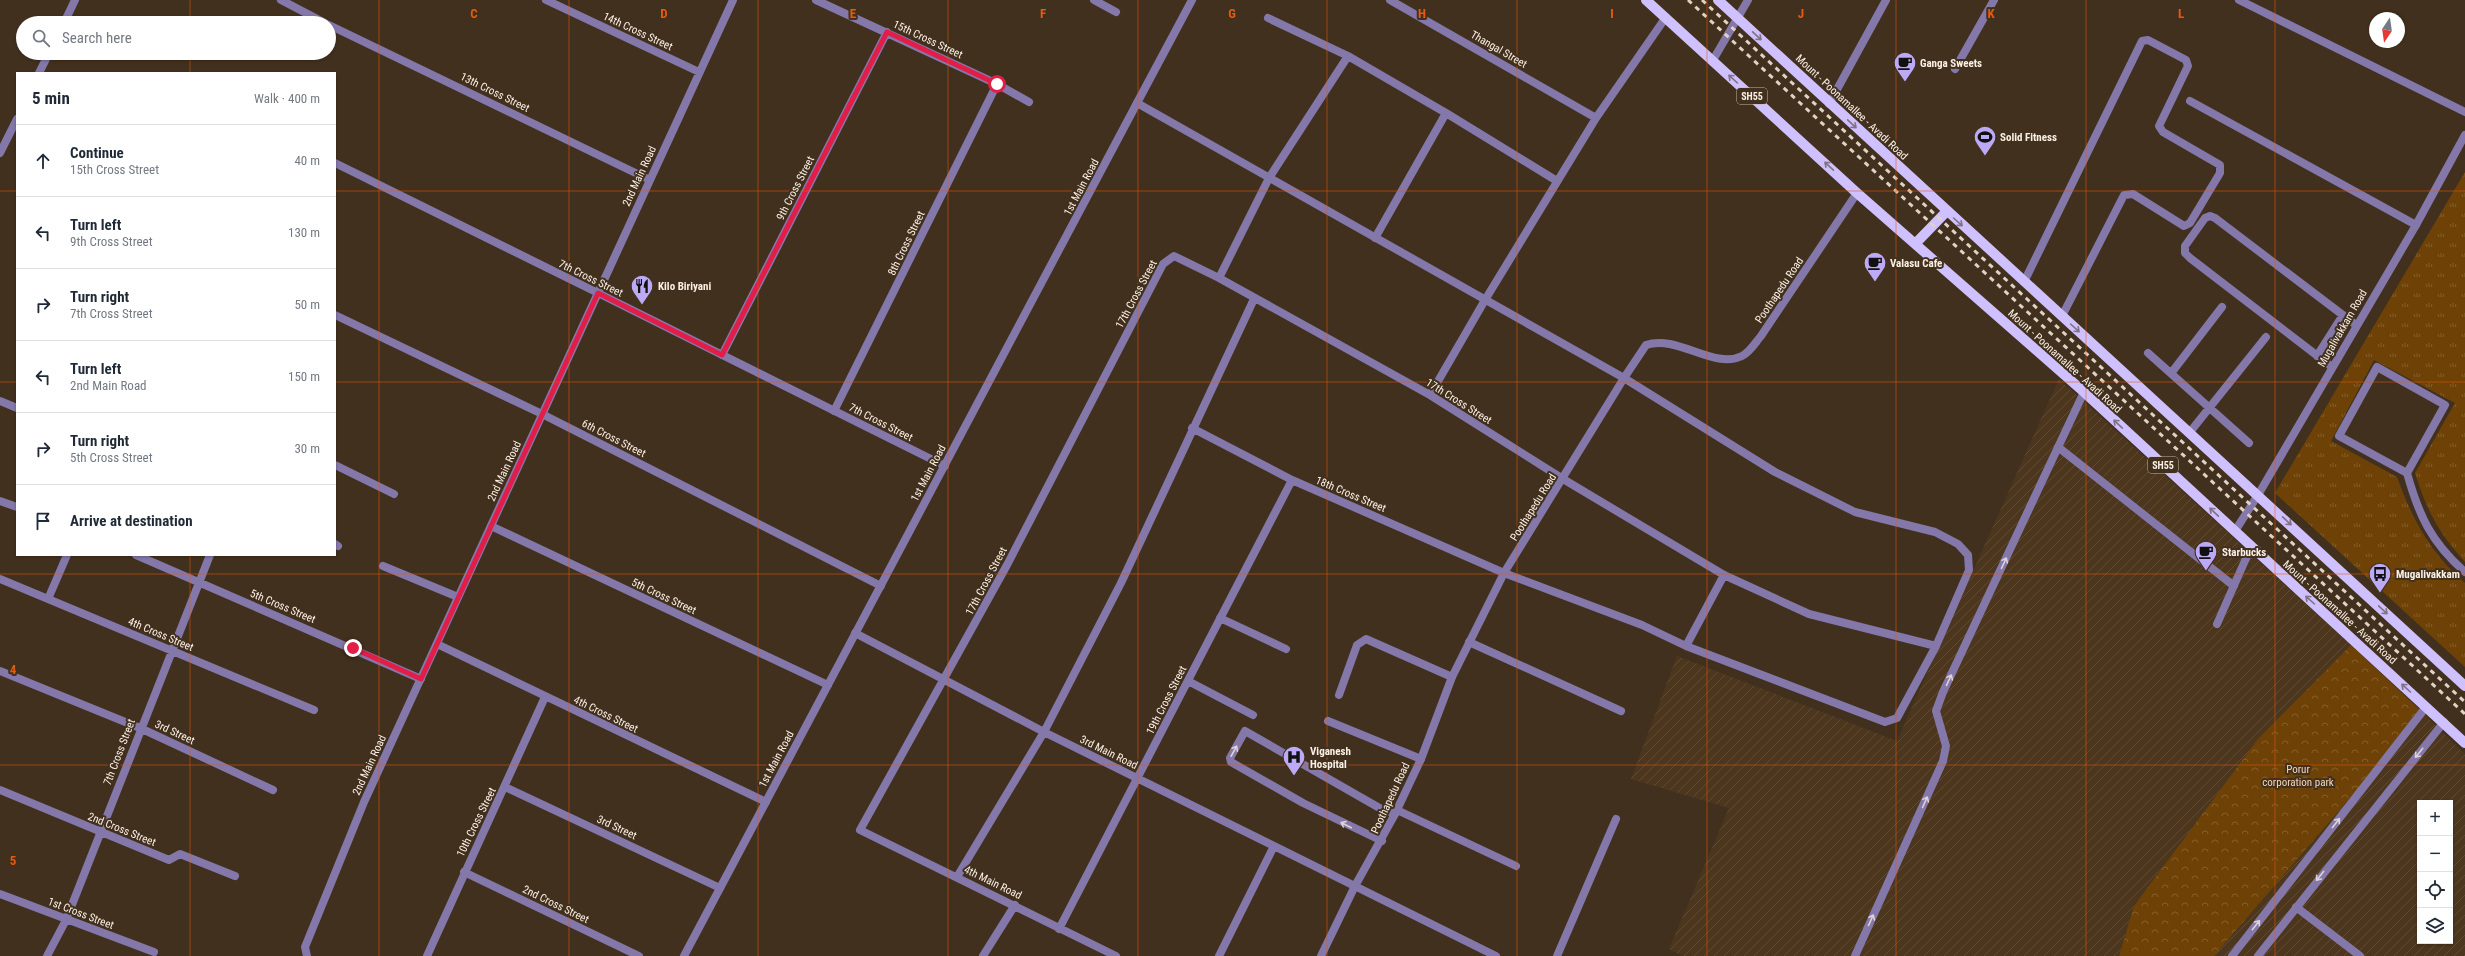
<!DOCTYPE html>
<html lang="en">
<head>
<meta charset="utf-8">
<style>
  body { margin:0; font-family:"Roboto Condensed",sans-serif; background:#f6f6f7; color:#1f2937 }
  .controls { position:absolute; right:12px; bottom:12px; display:grid; overflow:hidden; border-radius:0px; box-shadow:0 1px 3px #0004 }
  .controls button { width:36px; height:36px; display:grid; place-items:center; padding:0; border:0; border-bottom:1px solid #e0e1e3; background:#fff; color:#1f2937; font:20px sans-serif }
  .compass { position:absolute; left:2369px; top:12px; width:36px; height:36px; border-radius:50%; background:#fff; box-shadow:0 1px 3px #0004; rotate:193deg }
  .stop { position:absolute; width:12px; height:12px; margin:-9px; border:3px solid #e11d48; border-radius:50%; background:#fff }
  .stop.end { background:#e11d48; border-color:#fff; box-shadow:0 1px 4px #0008 }
  .list { margin:0; padding:0; list-style:none }
  h2 { display:flex; justify-content:space-between; align-items:center; height:52px; margin:0; padding:0 16px; font-size:17px }
  h2 small { font-size:13px; font-weight:400; color:#747a83 }
  .list li { display:grid; grid-template-columns:26px 1fr auto; gap:12px; align-items:center; box-sizing:border-box; height:72px; padding:0 16px; border-top:1px solid #e0e1e3 }
  .list b { display:block; font-size:15px; white-space:nowrap }
  .list p { margin:0; font-size:13px; white-space:nowrap; color:#747a83 }
  .list em { font-size:13px; font-style:normal; color:#747a83 }
  .icon { flex:none; width:22px; height:22px; fill:none; stroke:currentColor; stroke-width:2; stroke-linecap:round; stroke-linejoin:round }
  .map { position:relative; flex:none; width:2465px; height:956px; overflow:hidden }
  .search { position:absolute; background:#fff; box-shadow:0 1px 3px #0004; left:16px; top:16px; width:320px; height:44px; display:flex; align-items:center; gap:10px; box-sizing:border-box; padding:0 14px; border-radius:22px; color:#747a83; font-size:15px }
  .panel { position:absolute; background:#fff; box-shadow:0 1px 3px #0004; left:16px; top:72px; width:320px; height:484px; border-radius:0px }
  .map>svg:first-child { display:block }
  .industrial { fill:url(#industrial-furrows); fill-rule:evenodd }
  .grass { fill:url(#grass-tufts) }
  .park { fill:url(#park-crowns) }
  .lines { fill:none; stroke-linecap:round; stroke-linejoin:round }
  .service { stroke:#8378a9; stroke-width:8 }
  .minor { stroke:#8378a9; stroke-width:8 }
  .tertiary { stroke:#8378a9; stroke-width:8 }
  .primary { stroke:#cfc1ff; stroke-width:10 }
  .rail { stroke:#dfd3c6; stroke-width:3; stroke-dasharray:5 5; stroke-linecap:butt }
  .oneway { stroke:#817183 }
  .oneway2 { stroke:#ddd2d5 }
  .route { stroke:#e11d48; stroke-width:5 }
  .grid { fill:none; stroke:#e8590c; stroke-width:1; stroke-opacity:0.55 }
  .labels { text-anchor:middle; stroke-width:4; stroke-linejoin:round; paint-order:stroke }
  .shield { fill:#42301e; stroke:#c4b6a9; stroke-width:1 }
  .shield-label { font-size:10px; font-weight:bold; fill:#fbf0e4 }
  .street-label { font-size:11px; fill:#fbf0e4; stroke:#42301e }
  .poi-label { font-size:11px; font-weight:bold; fill:#fbf0e4; stroke:#42301e; text-anchor:start }
  .park-label { font-size:11px; fill:#f8d7b8; stroke:#42301e }
  .grid-label { font-size:13px; text-anchor:middle; font-weight:bold; fill:#e8590c; stroke:#42301e; stroke-width:4; stroke-linejoin:round; paint-order:stroke }
</style>
</head>
<body>
<div class="map">
<svg width="2465" height="956" viewBox="0 0 2465 956">
  <defs>
    <pattern id="industrial-furrows" width="10" height="10" patternUnits="userSpaceOnUse"><rect width="10" height="10" fill="#4d361e"/><path d="M-1 1l2-2M0 10L10 0M9 11l2-2" fill="none" stroke="#5f4a34"/></pattern>
    <pattern id="grass-tufts" width="24" height="20" patternUnits="userSpaceOnUse"><rect width="24" height="20" fill="#6e4206"/><path d="M3 7l-1-3M5 7V3M7 7l1-3M15 17l-1-3M17 17v-4M19 17l1-3" fill="none" stroke="#845e2a"/></pattern>
    <pattern id="park-crowns" width="20" height="18" patternUnits="userSpaceOnUse"><rect width="20" height="18" fill="#6e4206"/><path d="M2 6a3 3 0 1 1 6 0M12 15a3 3 0 1 1 6 0" fill="none" stroke="#845e2a"/></pattern>
  </defs>
  <rect width="100%" height="100%" fill="#42301e"/>
  <path class="industrial" d="M2059,379L2351,645L2243,759L2134,906L2119,956H1683L1669,949L1729,808L1631,779L1677,656L1897,741Z
    M2423,713L2465,754V956H2214ZM2420,803H2450V941H2420Z"/>
  <path class="grass" d="M2465,172V562C2437,530 2428,513 2415,473L2455,403L2374,360L2331,441L2397,477C2412,519 2431,554 2465,583V667L2275,493Z"/>
  <path class="park" d="M2351,645L2423,713L2214,956H2119L2134,906L2258,739Z"/>
  <g class="lines">
    <path class="service" d="M2058,447L2234,586
      M2407,473L2445,405L2377,367L2339,436L2407,473C2419,516 2431,542 2465,572
      M383,566L458,597
      M2217,624L2251,547
      M1397,810L1516,866
      M1382,841L1303,803L1231,762L1230,758L1245,731L1383,810L1395,814
      M2296,907L2360,956
      M1855,956L1943,761L1946,746L1936,711L1943,692L2084,392
      M2232,956L2426,707
      M2258,956L2444,722"/>
    <path class="minor" d="M281,0L325,23
      M546,0L699,72
      M816,0L997,84L1029,102
      M1094,0L1116,12
      M1390,0L1596,118
      M2239,0L2465,112
      M1268,18L1348,56
      M64,23L75,0
      M329,25L650,180
      M1713,60L1748,0
      M1955,69L1994,0
      M39,73L49,53
      M2190,101L2416,225
      M1137,103L1192,0
      M1829,104L1886,0
      M0,153L17,119
      M335,163L598,293L733,0
      M1375,238L1446,113L1557,181
      M1219,278L1269,178L1348,56L1446,113
      M2024,282L2142,41L2148,40L2186,60L2188,66L2159,126L2163,132L2220,165V173L2190,223L2184,226L2133,194L2124,195L2062,316
      M335,315L542,414L881,586
      M2148,353L2249,443
      M722,355L887,32
      M2317,356L2343,315
      M2332,367L2190,258L2185,253V246L2205,218L2210,216L2215,218L2356,325
      M2172,372L2222,307
      M1430,395L1485,300L1596,118L1666,17
      M0,401L17,408
      M834,411L997,84
      M1192,428L1292,480L1504,573L1642,625L1686,646L1885,722L1897,718L1936,646L1969,570L1968,555L1958,544L1935,532L1855,512L1775,472L1624,378
      M2190,432L2266,337
      M335,465L394,494
      M0,501L17,507
      M491,526L828,685
      M335,544L338,546
      M136,555L421,679
      M0,579L314,710
      M48,599L67,555
      M1220,618L1286,649
      M855,633L1044,732L1496,956
      M1469,642L1621,711
      M437,644L766,802
      M1686,646L1724,575
      M0,671L140,728L273,790
      M1188,681L1253,715
      M1339,695L1357,645L1366,639L1452,677
      M1328,721L1421,759
      M505,787L720,888
      M0,790L169,860L180,854L235,876
      M464,872L639,956
      M957,877L1044,732L1121,583L1254,299
      M0,894L154,952
      M1059,929L1292,480
      M47,956L66,920L210,555
      M427,956L545,697
      M983,956L1015,905
      M1116,956L860,830L1007,565L1163,264L1174,256L1219,278L1430,395L1563,479L1724,575L1809,614L1936,646
      M1219,956L1274,846
      M1557,956L1616,819"/>
    <path class="tertiary" d="M2235,531L2258,495L2416,225L2465,135
      M307,956L305,947L364,802L598,293L945,466
      M684,956L1137,103L1624,378
      M1321,956L1355,886L1395,814L1421,759L1452,677L1504,573L1624,378L1646,345C1677,334 1714,370 1742,356C1750,352 1755,343 1761,336L1857,193"/>
    <path class="primary" d="M1646,0L1857,193L2084,392L2465,743
      M1718,0L2465,686
      M1915,244L1947,211"/>
    <path class="rail" d="M1688,0L2465,714
      M1702,0L2465,702"/>
  </g>
  <defs><path id="oneway-shaft" d="M-6 0H5M1.5-3L5.5 0L1.5 3" fill="none" stroke-width="1.6" stroke-linecap="round" stroke-linejoin="round"/></defs>
  <g class="oneway">
    <use href="#oneway-shaft" transform="translate(1757 36) rotate(43)"/>
    <use href="#oneway-shaft" transform="translate(1733 79) rotate(-138)"/>
    <use href="#oneway-shaft" transform="translate(1852 124) rotate(43)"/>
    <use href="#oneway-shaft" transform="translate(1829 166) rotate(-137)"/>
    <use href="#oneway-shaft" transform="translate(1958 222) rotate(42)"/>
    <use href="#oneway-shaft" transform="translate(2075 328) rotate(42)"/>
    <use href="#oneway-shaft" transform="translate(2118 424) rotate(-137)"/>
    <use href="#oneway-shaft" transform="translate(2214 512) rotate(-137)"/>
    <use href="#oneway-shaft" transform="translate(2287 521) rotate(43)"/>
    <use href="#oneway-shaft" transform="translate(2310 600) rotate(-138)"/>
    <use href="#oneway-shaft" transform="translate(2383 610) rotate(43)"/>
    <use href="#oneway-shaft" transform="translate(2406 688) rotate(-138)"/>
  </g>
  <g class="oneway2">
    <use href="#oneway-shaft" transform="translate(2004 563) rotate(-65)"/>
    <use href="#oneway-shaft" transform="translate(1949 680) rotate(-65)"/>
    <use href="#oneway-shaft" transform="translate(1234 751) rotate(-61)"/>
    <use href="#oneway-shaft" transform="translate(2419 753) rotate(129)"/>
    <use href="#oneway-shaft" transform="translate(1925 802) rotate(-66)"/>
    <use href="#oneway-shaft" transform="translate(2336 823) rotate(-52)"/>
    <use href="#oneway-shaft" transform="translate(1346 825) rotate(-153)"/>
    <use href="#oneway-shaft" transform="translate(2320 876) rotate(129)"/>
    <use href="#oneway-shaft" transform="translate(1871 920) rotate(-66)"/>
    <use href="#oneway-shaft" transform="translate(2256 925) rotate(-52)"/>
  </g>
  <g class="lines">
    <path class="route" d="M353,648L421,679L598,293L722,355L887,32L997,84"/>
  </g>
  <path class="grid" d="M190,0V23M379,0V956M569,0V956M758,0V956M948,0V956M1138,0V956M1327,0V956M1517,0V956M1707,0V956M1896,0V956M2086,0V956M2275,0V956M190,53V73M0,191H17M335,191H2465M0,382H17M335,382H2465M190,555V956M0,574H2465M0,765H2465"/>
  <defs>
    <g id="cafe-pin" transform="scale(1.15)"><path d="M0 17L-7.5 6A9.5 9.5 0 1 1 7.5 6Z" fill="#bcaaf6" stroke="#42301e"/><path d="M-5.5-4.5H6V0H3Q3 3.5 0 3.5H-2.5Q-5.5 3.5-5.5 0ZM3-3.2v2h1.7v-2ZM-6 4.5H4V6H-6Z" fill="#111"/></g>
    <g id="stadium-pin" transform="scale(1.15)"><path d="M0 17L-7.5 6A9.5 9.5 0 1 1 7.5 6Z" fill="#bcaaf6" stroke="#42301e"/><path d="M0-5a6.5 5 0 1 0 0 10a6.5 5 0 1 0 0-10ZM-3.5-1.8h7v3.6h-7Z" fill="#111"/></g>
    <g id="restaurant-pin" transform="scale(1.15)"><path d="M0 17L-7.5 6A9.5 9.5 0 1 1 7.5 6Z" fill="#bcaaf6" stroke="#42301e"/><path d="M-5-6h1v4h1v-4h1v4h1v-4h1v5L-1.5 .5V6h-2V.5L-5-1ZM5-6V6H3V1.5H1.5Q1.5-4 5-6Z" fill="#111"/></g>
    <g id="bus-pin" transform="scale(1.15)"><path d="M0 17L-7.5 6A9.5 9.5 0 1 1 7.5 6Z" fill="#bcaaf6" stroke="#42301e"/><path d="M-5-6H5V4H4V6H2V4H-2V6H-4V4H-5ZM-3.5-4V0h7V-4ZM-3.5 1.2v1.5H-2V1.2ZM2 1.2v1.5H3.5V1.2Z" fill="#111"/></g>
    <g id="hospital-pin" transform="scale(1.15)"><path d="M0 17L-7.5 6A9.5 9.5 0 1 1 7.5 6Z" fill="#bcaaf6" stroke="#42301e"/><path d="M-5-5h3v3.5h4V-5h3V5h-3V1.5h-4V5h-3Z" fill="#111"/></g>
  </defs>
  <g fill-rule="evenodd">
    <use href="#cafe-pin" x="1905" y="63"/>
    <use href="#stadium-pin" x="1985" y="137"/>
    <use href="#cafe-pin" x="1875" y="263"/>
    <use href="#restaurant-pin" x="642" y="286"/>
    <use href="#cafe-pin" x="2206" y="552"/>
    <use href="#bus-pin" x="2380" y="574"/>
    <use href="#hospital-pin" x="1294" y="757"/>
  </g>
  <g class="labels">
    <g class="shield">
      <rect x="1737" y="88" width="30" height="16" rx="3"/>
      <rect x="2148" y="457" width="30" height="16" rx="3"/>
    </g>
    <g class="shield-label">
      <text x="1752" y="100">SH55</text>
      <text x="2163" y="469">SH55</text>
    </g>
    <g class="street-label">
      <text transform="translate(638 31) rotate(25)" y="4">14th Cross Street</text>
      <text transform="translate(928 39) rotate(25)" y="4">15th Cross Street</text>
      <text transform="translate(1499 49) rotate(30)" y="4">Thangal Street</text>
      <text transform="translate(495 92) rotate(26)" y="4">13th Cross Street</text>
      <text transform="translate(1852 107) rotate(43)" y="4">Mount - Poonamallee - Avadi Road</text>
      <text transform="translate(639 176) rotate(-65)" y="4">2nd Main Road</text>
      <text transform="translate(1081 187) rotate(-62)" y="4">1st Main Road</text>
      <text transform="translate(795 188) rotate(-63)" y="4">9th Cross Street</text>
      <text transform="translate(906 243) rotate(-64)" y="4">8th Cross Street</text>
      <text transform="translate(591 278) rotate(26)" y="4">7th Cross Street</text>
      <text transform="translate(1779 290) rotate(-56)" y="4">Poothapedu Road</text>
      <text transform="translate(1136 294) rotate(-62)" y="4">17th Cross Street</text>
      <text transform="translate(2342 328) rotate(-60)" y="4">Mugalivakkam Road</text>
      <text transform="translate(2065 361) rotate(42)" y="4">Mount - Poonamallee - Avadi Road</text>
      <text transform="translate(1459 401) rotate(32)" y="4">17th Cross Street</text>
      <text transform="translate(881 422) rotate(27)" y="4">7th Cross Street</text>
      <text transform="translate(614 438) rotate(27)" y="4">6th Cross Street</text>
      <text transform="translate(504 471) rotate(-65)" y="4">2nd Main Road</text>
      <text transform="translate(928 473) rotate(-62)" y="4">1st Main Road</text>
      <text transform="translate(1351 494) rotate(23)" y="4">18th Cross Street</text>
      <text transform="translate(1533 507) rotate(-58)" y="4">Poothapedu Road</text>
      <text transform="translate(986 581) rotate(-62)" y="4">17th Cross Street</text>
      <text transform="translate(664 596) rotate(25)" y="4">5th Cross Street</text>
      <text transform="translate(283 606) rotate(23)" y="4">5th Cross Street</text>
      <text transform="translate(2340 612) rotate(42)" y="4">Mount - Poonamallee - Avadi Road</text>
      <text transform="translate(161 634) rotate(23)" y="4">4th Cross Street</text>
      <text transform="translate(1166 700) rotate(-63)" y="4">19th Cross Street</text>
      <text transform="translate(606 714) rotate(26)" y="4">4th Cross Street</text>
      <text transform="translate(175 732) rotate(25)" y="4">3rd Street</text>
      <text transform="translate(119 752) rotate(-69)" y="4">7th Cross Street</text>
      <text transform="translate(1109 752) rotate(26)" y="4">3rd Main Road</text>
      <text transform="translate(776 759) rotate(-62)" y="4">1st Main Road</text>
      <text transform="translate(369 765) rotate(-65)" y="4">2nd Main Road</text>
      <text transform="translate(1390 798) rotate(-65)" y="4">Poothapedu Road</text>
      <text transform="translate(476 822) rotate(-64)" y="4">10th Cross Street</text>
      <text transform="translate(617 827) rotate(25)" y="4">3rd Street</text>
      <text transform="translate(122 829) rotate(22)" y="4">2nd Cross Street</text>
      <text transform="translate(993 882) rotate(26)" y="4">4th Main Road</text>
      <text transform="translate(556 904) rotate(26)" y="4">2nd Cross Street</text>
      <text transform="translate(81 913) rotate(21)" y="4">1st Cross Street</text>
    </g>
    <g class="poi-label">
      <text x="1920" y="67">Ganga Sweets</text>
      <text x="2000" y="141">Solid Fitness</text>
      <text x="1890" y="267">Valasu Cafe</text>
      <text x="658" y="290">Kilo Biriyani</text>
      <text x="2222" y="556">Starbucks</text>
      <text x="2396" y="578">Mugalivakkam</text>
      <text x="1310" y="755">Viganesh<tspan x="1310" dy="13">Hospital</tspan></text>
    </g>
    <g class="park-label">
      <text x="2298" y="773">Porur<tspan x="2298" dy="13">corporation park</tspan></text>
    </g>
  </g>
  <g class="grid-label">
    <text x="474" y="18">C</text>
    <text x="664" y="18">D</text>
    <text x="853" y="18">E</text>
    <text x="1043" y="18">F</text>
    <text x="1232" y="18">G</text>
    <text x="1422" y="18">H</text>
    <text x="1612" y="18">I</text>
    <text x="1801" y="18">J</text>
    <text x="1991" y="18">K</text>
    <text x="2181" y="18">L</text>
    <text x="13" y="674">4</text>
    <text x="13" y="865">5</text>
  </g>
</svg>
<div class="controls">
<button>+</button>
<button>−</button>
<button><svg class="icon" aria-label="locate" viewBox="0 0 24 24"><circle cx="12" cy="12" r="6"/><path d="M12 2v4M12 18v4M2 12h4M18 12h4"/></svg></button>
<button><svg class="icon" aria-label="layers" viewBox="0 0 24 24"><path d="M12 4l9 5-9 5-9-5zM3 14l9 5 9-5"/></svg></button>
</div>
<svg class="compass" viewBox="-18 -18 36 36"><path d="M0-13l5 13h-10z" fill="#e53935"/><path d="M0 13l5-13h-10z" fill="#747a83"/></svg>
<div class="stop" style="left:997px;top:84px"></div>
<div class="stop end" style="left:353px;top:648px"></div>
<div class="search"><svg class="icon" aria-label="search" viewBox="0 0 24 24"><circle cx="10" cy="10" r="6"/><path d="M15 15l6 6"/></svg>Search here</div>
<section class="panel">
<h2>5 min<small>Walk · 400 m</small></h2>
<ul class="list">
<li><svg class="icon" aria-label="ahead" viewBox="0 0 24 24"><path d="M12 20V5M6 11l6-6 6 6"/></svg><div><b>Continue</b><p>15th Cross Street</p></div><em>40 m</em></li>
<li><svg class="icon" aria-label="left" viewBox="0 0 24 24"><path d="M17 20v-9H6M10 6l-5 5 5 5"/></svg><div><b>Turn left</b><p>9th Cross Street</p></div><em>130 m</em></li>
<li><svg class="icon" aria-label="right" viewBox="0 0 24 24"><path d="M7 20v-9h11M14 6l5 5-5 5"/></svg><div><b>Turn right</b><p>7th Cross Street</p></div><em>50 m</em></li>
<li><svg class="icon" aria-label="left" viewBox="0 0 24 24"><path d="M17 20v-9H6M10 6l-5 5 5 5"/></svg><div><b>Turn left</b><p>2nd Main Road</p></div><em>150 m</em></li>
<li><svg class="icon" aria-label="right" viewBox="0 0 24 24"><path d="M7 20v-9h11M14 6l5 5-5 5"/></svg><div><b>Turn right</b><p>5th Cross Street</p></div><em>30 m</em></li>
<li><svg class="icon" aria-label="arrive" viewBox="0 0 24 24"><path d="M6 21V4h12l-3 4 3 4H6"/></svg><div><b>Arrive at destination</b></div></li>
</ul>
</section>
</div>
</body>
</html>
